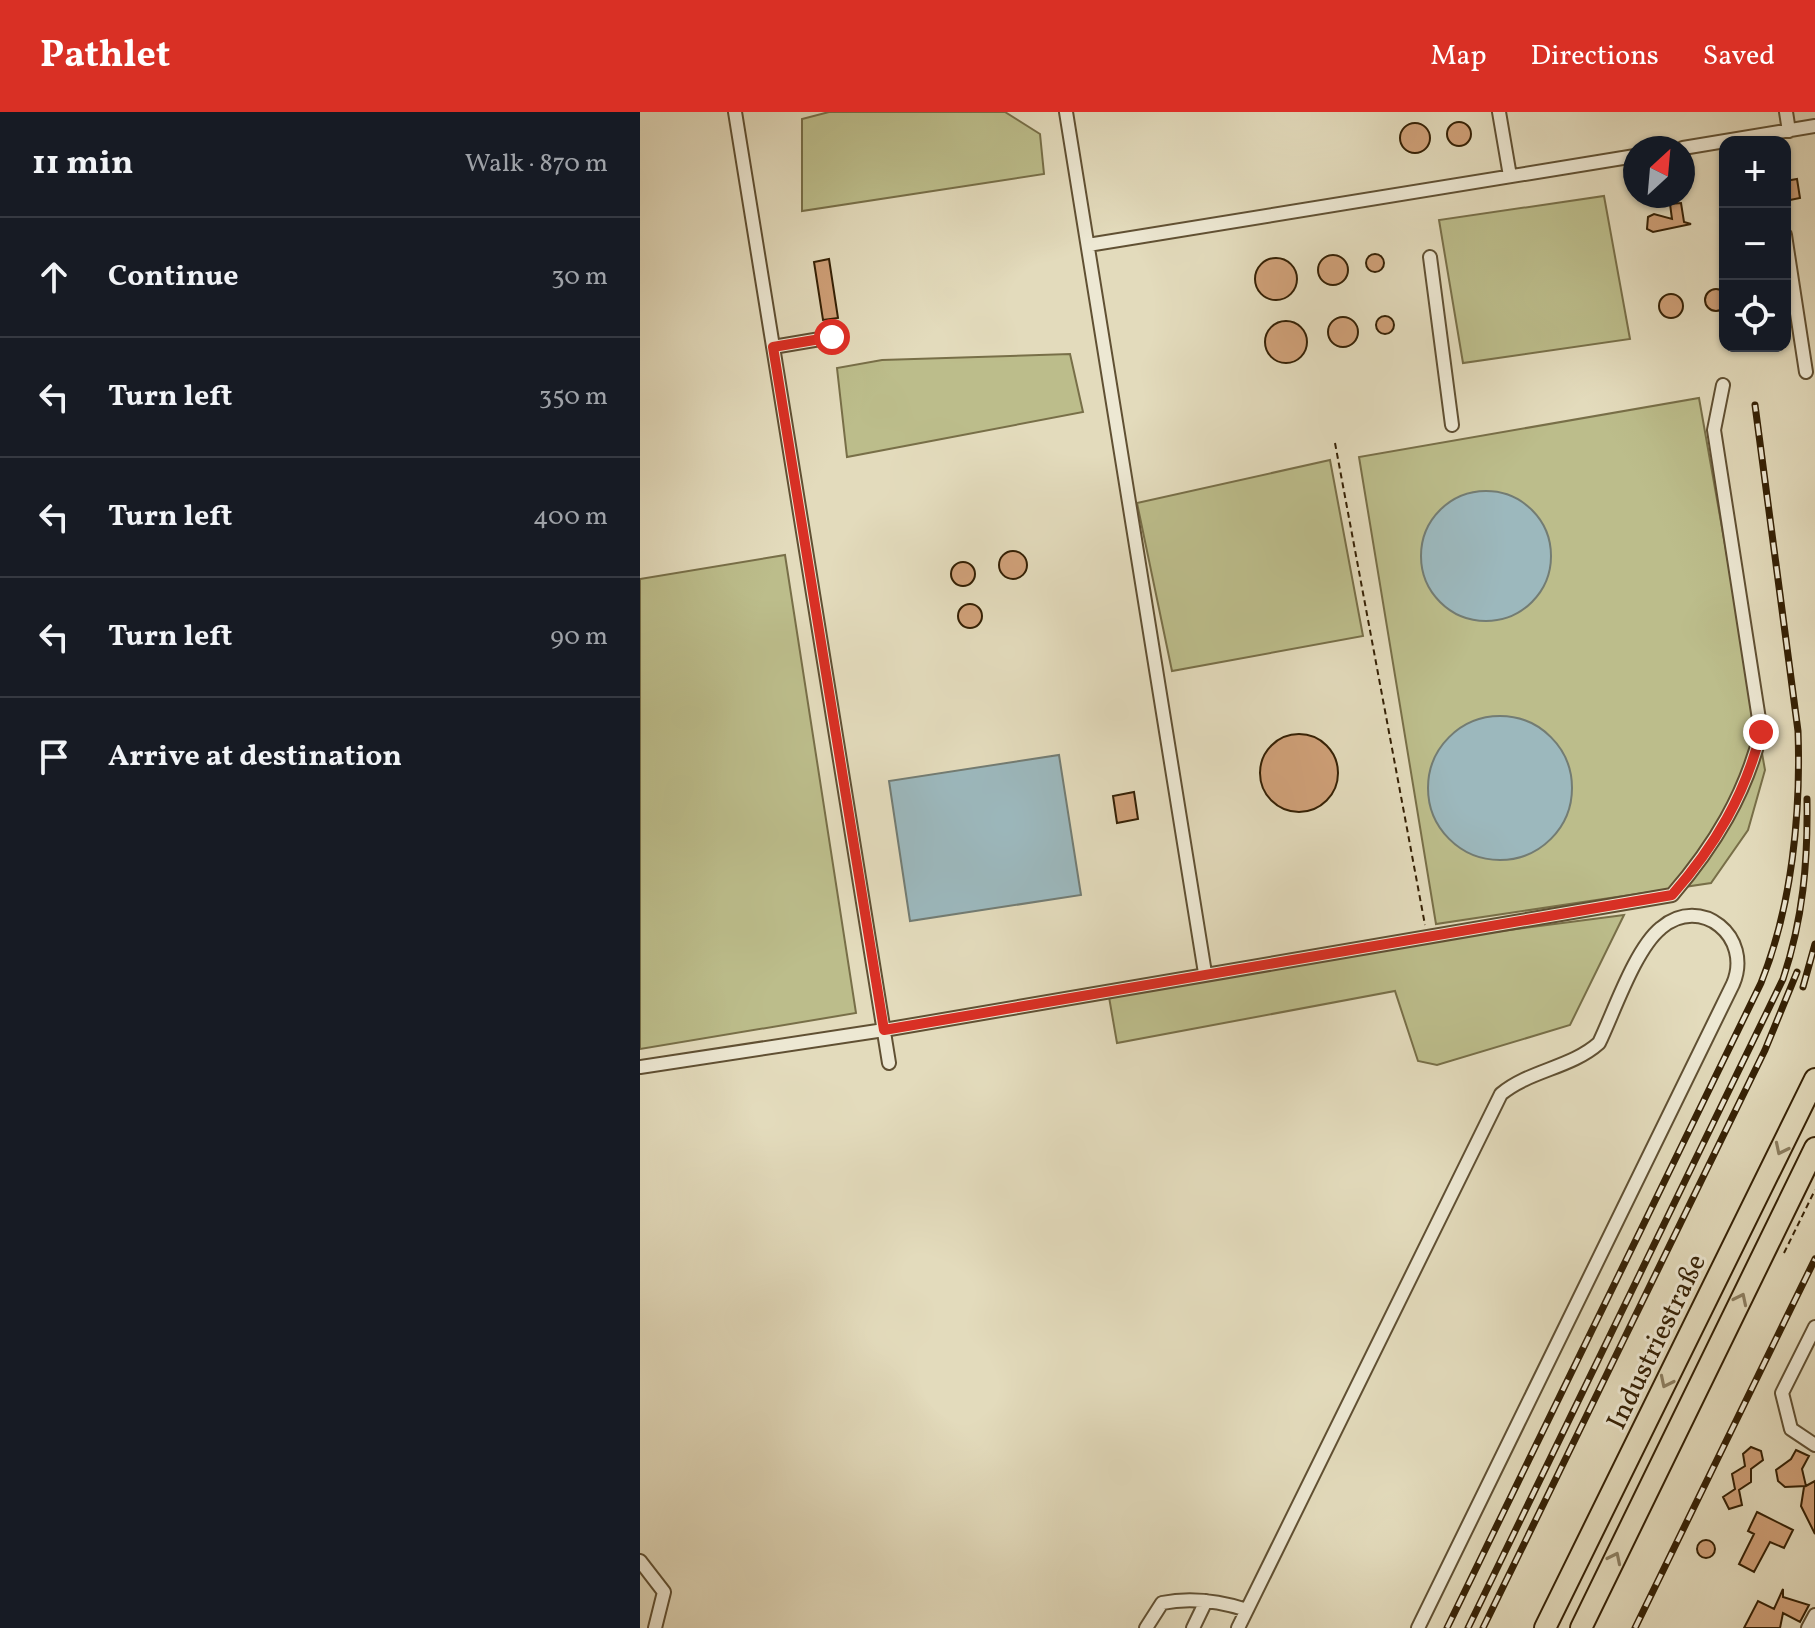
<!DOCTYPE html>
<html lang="en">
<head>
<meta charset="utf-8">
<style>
  body { margin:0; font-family:Vollkorn,serif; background:#20242c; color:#f1f3f6 }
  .controls { position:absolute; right:24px; top:24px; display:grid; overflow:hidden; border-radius:16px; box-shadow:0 2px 6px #0004 }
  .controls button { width:72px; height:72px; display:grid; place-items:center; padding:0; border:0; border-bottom:2px solid #363941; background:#171b24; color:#f1f3f6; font:40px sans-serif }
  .compass { position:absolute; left:983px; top:24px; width:72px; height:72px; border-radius:50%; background:#171b24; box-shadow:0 2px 6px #0004; rotate:26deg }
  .stop { position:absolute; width:24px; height:24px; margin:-18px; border:6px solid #d93025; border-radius:50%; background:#fff }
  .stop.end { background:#d93025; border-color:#fff; box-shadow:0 2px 8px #0008 }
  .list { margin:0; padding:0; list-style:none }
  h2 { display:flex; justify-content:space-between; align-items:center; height:104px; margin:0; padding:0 32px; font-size:34px }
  h2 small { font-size:26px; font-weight:400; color:#9ea1a6 }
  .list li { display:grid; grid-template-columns:52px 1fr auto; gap:24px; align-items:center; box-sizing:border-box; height:120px; padding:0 32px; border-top:2px solid #363941 }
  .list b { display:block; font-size:30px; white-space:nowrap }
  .list em { font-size:26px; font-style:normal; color:#9ea1a6 }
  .icon { flex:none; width:44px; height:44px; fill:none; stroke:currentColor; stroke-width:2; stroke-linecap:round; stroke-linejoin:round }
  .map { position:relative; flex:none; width:1175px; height:1516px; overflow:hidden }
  header { display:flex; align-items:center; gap:48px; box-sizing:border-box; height:112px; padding:0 40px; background:#d93025; color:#fff }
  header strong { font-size:38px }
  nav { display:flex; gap:44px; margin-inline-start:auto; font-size:28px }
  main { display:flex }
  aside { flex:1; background:#171b24 }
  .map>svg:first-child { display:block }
  .green { fill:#bcbd8b; stroke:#786f48; stroke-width:2 }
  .water { fill:#9cb8bd; stroke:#737c73; stroke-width:2 }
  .building { fill:#cfa078; stroke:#352105; stroke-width:2 }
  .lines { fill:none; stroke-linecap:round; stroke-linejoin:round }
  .minor-casing { stroke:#605033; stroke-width:16 }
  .highway-casing { stroke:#352105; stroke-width:24 }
  .path { stroke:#352105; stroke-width:2; stroke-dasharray:6 4; stroke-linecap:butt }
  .minor { stroke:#ede8d3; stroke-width:12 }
  .highway { stroke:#e3dbbc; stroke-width:20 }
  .rail-casing { stroke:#352105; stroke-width:7 }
  .rail { stroke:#ede8d3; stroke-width:4; stroke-dasharray:12; stroke-linecap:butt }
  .oneway { stroke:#8c7e60 }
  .route { stroke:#d93025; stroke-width:10 }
  .labels { text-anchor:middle; stroke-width:6; stroke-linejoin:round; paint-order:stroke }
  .street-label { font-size:28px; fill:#352105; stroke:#ede8d3 }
</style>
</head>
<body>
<header>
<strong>Pathlet</strong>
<nav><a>Map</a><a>Directions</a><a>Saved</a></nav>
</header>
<main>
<aside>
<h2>11 min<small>Walk · 870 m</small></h2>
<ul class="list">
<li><svg class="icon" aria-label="ahead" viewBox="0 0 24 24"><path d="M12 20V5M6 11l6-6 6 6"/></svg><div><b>Continue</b></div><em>30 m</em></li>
<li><svg class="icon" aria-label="left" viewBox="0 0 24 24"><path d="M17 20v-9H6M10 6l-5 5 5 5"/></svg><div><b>Turn left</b></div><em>350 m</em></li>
<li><svg class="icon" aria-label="left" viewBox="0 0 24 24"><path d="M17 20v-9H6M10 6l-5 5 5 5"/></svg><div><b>Turn left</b></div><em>400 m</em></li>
<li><svg class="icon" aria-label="left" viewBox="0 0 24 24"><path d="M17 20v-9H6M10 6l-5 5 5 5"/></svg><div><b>Turn left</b></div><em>90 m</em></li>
<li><svg class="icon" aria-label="arrive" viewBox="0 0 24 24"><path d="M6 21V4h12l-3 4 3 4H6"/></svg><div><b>Arrive at destination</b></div></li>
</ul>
</aside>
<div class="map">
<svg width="1175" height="1516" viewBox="0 0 1175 1516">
  <rect width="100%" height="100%" fill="#e3dbbc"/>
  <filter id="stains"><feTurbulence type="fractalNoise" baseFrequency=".0025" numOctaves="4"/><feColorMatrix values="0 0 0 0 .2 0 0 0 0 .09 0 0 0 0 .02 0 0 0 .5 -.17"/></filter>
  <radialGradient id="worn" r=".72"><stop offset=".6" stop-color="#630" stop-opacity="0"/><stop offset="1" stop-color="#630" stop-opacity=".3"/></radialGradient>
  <path class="green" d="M189,0H365L400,22L404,62L162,99V7Z
    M964,84L990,227L823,251L799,108Z
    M430,242L443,300L207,345L197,256L242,248Z
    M1059,286L1125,658L1108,718L1071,771L796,812L719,345Z
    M690,348L723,524L532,559L497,391Z
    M145,443L216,901L0,937V467Z
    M984,803L930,913L797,953L778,949L755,879L477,931L469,885L839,822Z"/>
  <path class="water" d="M781 444a65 65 0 1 1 130 0a65 65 0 1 1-130 0Z
    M788 676a72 72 0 1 1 144 0a72 72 0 1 1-144 0Z
    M419,643L441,783L270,809L249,669Z"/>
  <path class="building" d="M807 22a12 12 0 1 1 24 0a12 12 0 1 1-24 0Z
    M760 26a15 15 0 1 1 30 0a15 15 0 1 1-30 0Z
    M1157,67L1160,86L1145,89V69Z
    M1041,91L1044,110L1051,112L1013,120L1007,117L1008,105L1014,102L1032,107L1030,92Z
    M726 151a9 9 0 1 1 18 0a9 9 0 1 1-18 0Z
    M678 158a15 15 0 1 1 30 0a15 15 0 1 1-30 0Z
    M615 167a21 21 0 1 1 42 0a21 21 0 1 1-42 0Z
    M189,147L198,206L183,208L174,150Z
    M1065 188a11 11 0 1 1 22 0a11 11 0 1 1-22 0Z
    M1019 194a12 12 0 1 1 24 0a12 12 0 1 1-24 0Z
    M736 213a9 9 0 1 1 18 0a9 9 0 1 1-18 0Z
    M688 220a15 15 0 1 1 30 0a15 15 0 1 1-30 0Z
    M625 230a21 21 0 1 1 42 0a21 21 0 1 1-42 0Z
    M359 453a14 14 0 1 1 28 0a14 14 0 1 1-28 0Z
    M311 462a12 12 0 1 1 24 0a12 12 0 1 1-24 0Z
    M318 504a12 12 0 1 1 24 0a12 12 0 1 1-24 0Z
    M620 661a39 39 0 1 1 78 0a39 39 0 1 1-78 0Z
    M494,680L498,707L477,711L473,684Z
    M1111,1335L1121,1339L1123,1348L1111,1357V1370L1099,1378L1102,1393L1089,1397L1083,1385L1095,1377L1092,1362L1105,1354L1103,1342Z
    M1156,1338L1169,1344L1162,1357L1166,1374L1145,1375L1138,1369L1136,1358L1151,1347Z
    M1175,1369V1422L1161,1394L1164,1375Z
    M1117,1400L1153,1418L1144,1436L1130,1430L1114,1460L1099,1452L1114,1422L1108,1419Z
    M1057 1437a9 9 0 1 1 18 0a9 9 0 1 1-18 0Z
    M1143,1477V1485L1169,1493L1160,1510L1143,1501L1140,1516H1104L1118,1489L1134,1497Z"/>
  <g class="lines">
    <g class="minor-casing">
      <path id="minor" d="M95,0L249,951
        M426,0L565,861
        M859,0L870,64
        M1146,0L1149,19
        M1043,36L1175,14
        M1145,123L1166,260
        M448,133L995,44
        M790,145L812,313
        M133,235L192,225
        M0,955L244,918L1032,783C1075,733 1105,683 1121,620L1074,318L1083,273
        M1175,1215L1142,1281L1151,1317L1175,1333
        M0,1449L24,1480L15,1516
        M506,1516L522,1491C552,1485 579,1489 607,1498
        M553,1516L566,1489
        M598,1516L861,982C890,958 931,956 959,931C974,900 995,837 1021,816C1061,782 1113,825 1093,872L778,1516
        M1168,1516L1175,1503"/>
    </g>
    <g class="highway-casing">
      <path id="highway" d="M905,1516L1175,967
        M941,1516L1175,1036"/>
    </g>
    <path class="path" d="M695,331L785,813
      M1144,1141L1175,1078"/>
    <use href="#minor" class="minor"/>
    <use href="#highway" class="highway"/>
    <g class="rail-casing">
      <path id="rail" d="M1163,875L1175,832
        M807,1516L1121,871C1152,794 1161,701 1158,619L1115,293
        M828,1516L1143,867C1163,807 1168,750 1167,687
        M843,1516L1125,938L1157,860
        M995,1516L1175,1147"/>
    </g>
    <use href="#rail" class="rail"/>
  </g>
  <defs><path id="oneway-chevron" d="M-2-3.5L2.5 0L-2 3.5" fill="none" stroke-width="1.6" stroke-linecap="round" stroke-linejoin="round" transform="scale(2)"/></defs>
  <g class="oneway">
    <use href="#oneway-chevron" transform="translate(1141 1037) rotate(116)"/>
    <use href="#oneway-chevron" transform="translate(1101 1187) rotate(-64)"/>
    <use href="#oneway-chevron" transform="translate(1026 1270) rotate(116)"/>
    <use href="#oneway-chevron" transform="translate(975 1446) rotate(-64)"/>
  </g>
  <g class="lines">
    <path class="route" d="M192,225L133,235L244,918L1032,783C1075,734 1105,683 1121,620"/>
  </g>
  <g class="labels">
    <g class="street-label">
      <text transform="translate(1015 1229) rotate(-64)" y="10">Industriestraße</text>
    </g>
  </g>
  <rect width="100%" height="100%" filter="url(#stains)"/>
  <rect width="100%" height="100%" fill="url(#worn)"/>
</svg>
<div class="controls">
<button>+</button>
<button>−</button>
<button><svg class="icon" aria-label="locate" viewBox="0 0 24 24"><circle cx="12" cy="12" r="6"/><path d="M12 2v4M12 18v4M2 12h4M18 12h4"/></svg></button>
</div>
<svg class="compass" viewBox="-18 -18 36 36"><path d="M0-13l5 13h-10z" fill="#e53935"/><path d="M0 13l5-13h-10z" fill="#9ea1a6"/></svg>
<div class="stop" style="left:192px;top:225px"></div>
<div class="stop end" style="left:1121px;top:620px"></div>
</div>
</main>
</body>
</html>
